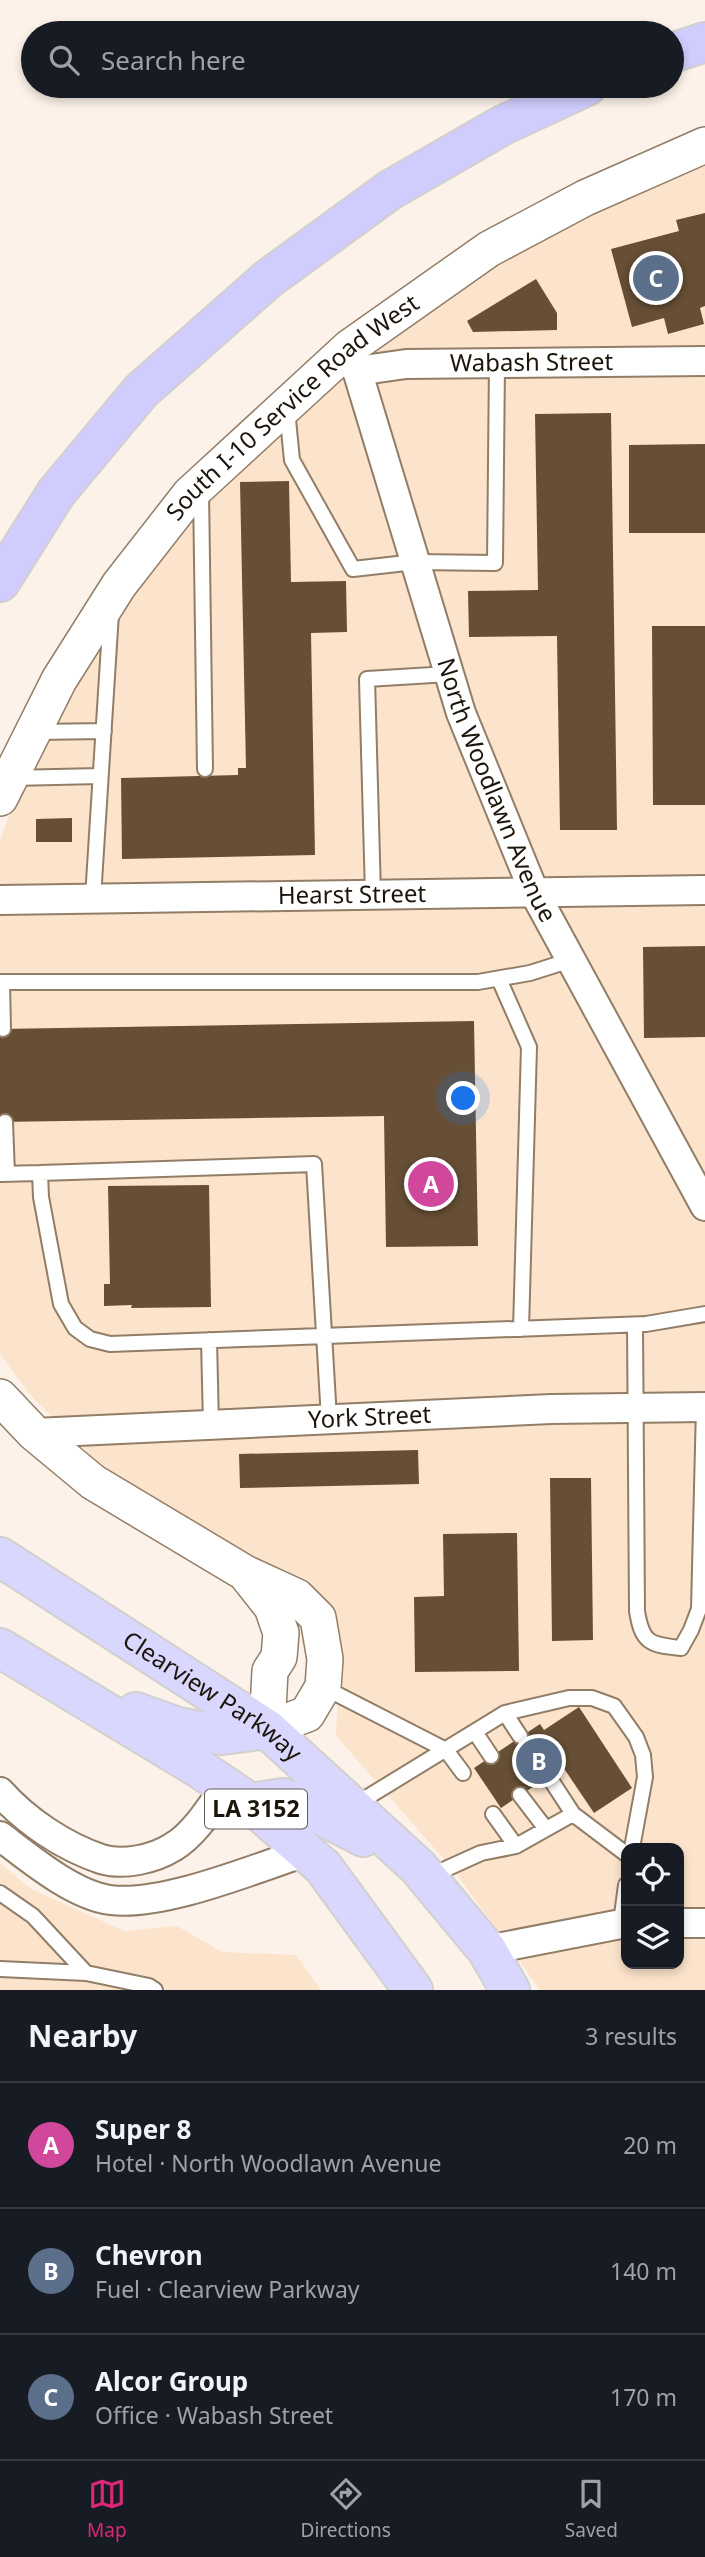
<!DOCTYPE html>
<html lang="en">
<head>
<meta charset="utf-8">
<style>
  body { margin:0; font-family:"Noto Sans",sans-serif; background:#20242c; color:#f1f3f6 }
  .controls { position:absolute; right:21px; bottom:21px; display:grid; overflow:hidden; border-radius:14px; box-shadow:0 4px 10px #0003 }
  .controls button { width:63px; height:63px; display:grid; place-items:center; padding:0; border:0; border-bottom:2px solid #363941; background:#171b24; color:#f1f3f6; font:35px sans-serif }
  .you { position:absolute; left:464px; top:1099px; width:24px; height:24px; margin:-18px; border:5px solid #fff; border-radius:50%; background:#1a73e8; box-shadow:0 0 0 10px #1a73e833 }
  .badge { display:grid; place-items:center; width:46px; height:46px; border-radius:50%; background:#db2777; color:#fff; font-size:23px; font-weight:700 }
  .pin { position:absolute; translate:-50% -50%; border:4px solid #fff; box-shadow:0 2px 7px #0006 }
  .list { margin:0; padding:0; list-style:none }
  h2 { display:flex; justify-content:space-between; align-items:center; height:91px; margin:0; padding:0 28px; font-size:30px }
  h2 small { font-size:23px; font-weight:400; color:#9ea1a6 }
  .list li { display:grid; grid-template-columns:46px 1fr auto; gap:21px; align-items:center; box-sizing:border-box; height:126px; padding:0 28px; border-top:2px solid #363941 }
  .list b { display:block; font-size:26px; white-space:nowrap }
  .list p { margin:0; font-size:23px; white-space:nowrap; color:#9ea1a6 }
  .list em { font-size:23px; font-style:normal; color:#9ea1a6 }
  .icon { flex:none; width:38px; height:38px; fill:none; stroke:currentColor; stroke-width:2; stroke-linecap:round; stroke-linejoin:round }
  .map { position:relative; flex:none; width:705px; height:1990px; overflow:hidden }
  .search { position:absolute; background:#171b24; box-shadow:0 4px 10px #0003; left:21px; right:21px; top:21px; height:77px; display:flex; align-items:center; gap:18px; box-sizing:border-box; padding:0 24px; border-radius:38px; color:#9ea1a6; font-size:26px }
  .sheet { height:469px; background:#171b24 }
  nav { display:flex; justify-content:space-around; align-items:center; box-sizing:border-box; height:98px; border-top:2px solid #363941; background:#171b24; font-size:19px; color:#9ea1a6 }
  nav a { display:grid; justify-items:center; gap:4px }
  nav .on { color:#db2777 }
  .map>svg:first-child { display:block }
  .built { fill:#fce4cc; fill-rule:evenodd }
  .building { fill:#674f36 }
  .lines { fill:none; stroke-linecap:round; stroke-linejoin:round }
  .service-casing { stroke:#927d67; stroke-width:18 }
  .minor-casing { stroke:#927d67; stroke-width:32 }
  .tertiary-casing { stroke:#927d67; stroke-width:38 }
  .trunk-casing { stroke:#d2d0ce; stroke-width:42 }
  .motorway-casing { stroke:#d2d0ce; stroke-width:42 }
  .service { stroke:#fff; stroke-width:14 }
  .minor { stroke:#fff; stroke-width:28 }
  .tertiary { stroke:#fff; stroke-width:35 }
  .trunk { stroke:#dad7fe; stroke-width:38 }
  .motorway { stroke:#d0cdfe; stroke-width:38 }
  .labels { text-anchor:middle; stroke-width:7; stroke-linejoin:round; paint-order:stroke }
  .shield { fill:#fff; stroke:#615b55; stroke-width:2 }
  .shield-label { font-size:23px; font-weight:bold; fill:#1d150c }
  .street-label { font-size:24px; fill:#1d150c; stroke:#fff }
</style>
</head>
<body>
<div class="map">
<svg width="705" height="1990" viewBox="0 0 705 1990">
  <rect width="100%" height="100%" fill="#fcf2e9"/>
  <path class="built" d="M705,166V1990H540L455,1872L336,1736L340,1654L308,1595L100,1464L31,1396L0,1354V841L17,792L71,683L199,502L328,385L461,283L543,234L663,180ZM626,1848H679V1964H626Z
    M0,1863L31,1889L125,1931L177,1926L222,1952L296,1955L321,1990H0Z"/>
  <path class="building" d="M705,213V306L700,308L704,324L668,334L664,318L632,327L611,249L679,231L676,220Z
    M536,279L557,313V330L473,332L467,321Z
    M611,413L617,830H560L557,636L469,637L468,591L538,590L535,414Z
    M705,444V533H629V445Z
    M289,481L291,582L346,581L347,632L311,633L315,855L122,859L121,778L238,775V768H246L240,482Z
    M652,626H705V805H653Z
    M72,818V842H36V819Z
    M705,946V1037L644,1038L643,947Z
    M474,1021L478,1246L386,1247L384,1116L0,1122V1029Z
    M209,1185L211,1307L131,1308L132,1305L104,1306V1284H110L108,1186Z
    M418,1450L419,1484L240,1488L239,1454Z
    M550,1478H591L593,1640L552,1641Z
    M517,1533L519,1671L415,1672L414,1597L444,1596L443,1534Z
    M579,1707L632,1788L594,1813L563,1767L501,1808L474,1768L540,1724L544,1730Z"/>
  <g class="lines">
    <g class="service-casing">
      <path id="service" d="M287,410L292,460L353,569L415,562L495,563L497,363
        M201,491L205,769
        M35,732L104,731
        M11,778L100,776
        M373,894L367,679L449,674
        M93,898L111,613
        M499,979L529,1047L521,1329
        M0,982H478L530,973L571,960
        M2,982L3,1029
        M5,1122L7,1174
        M40,1173L314,1164L329,1419
        M0,1174L40,1173L41,1197L61,1304L75,1328L90,1339L110,1344L646,1324L705,1314
        M635,1325L637,1611C642,1643 650,1645 681,1648L691,1630L699,1609L704,1407
        M209,1340L211,1425
        M323,1687L446,1750L463,1773
        M505,1713L520,1736
        M475,1732L491,1756
        M549,1777L573,1814
        M520,1795L546,1829
        M353,1806L505,1713L569,1698H592L614,1706L636,1737L643,1755L645,1777L632,1848
        M493,1814L516,1846
        M428,1877L481,1853L516,1846L573,1814L626,1854
        M0,1893L33,1916L86,1973L149,1986L155,1990
        M621,1923L626,1885
        M0,1969L86,1973"/>
    </g>
    <g class="minor-casing">
      <g id="minor">
        <path id="s1" d="M350,347L461,713L534,892L705,1206"/>
        <path id="s2" d="M357,371L406,364L705,361"/>
        <path id="s3" d="M0,900L705,890"/>
        <path id="s4" d="M34,1433L551,1409L705,1407"/>
        <path d="M0,1792C26,1821 63,1846 101,1859C123,1866 154,1859 173,1847C194,1835 212,1806 225,1787"/>
        <path d="M0,1836C29,1858 73,1895 110,1900C162,1907 254,1869 305,1852"/>
        <path d="M679,1923H705"/>
        <path d="M487,1950L626,1923"/>
      </g>
    </g>
    <g class="tertiary-casing">
      <g id="tertiary">
        <path id="s5" d="M0,798L59,680L119,585L190,494L201,484L350,347L489,249L585,198L705,145"/>
        <path d="M0,1397L34,1433L93,1482L245,1573L297,1597L318,1618L325,1659L323,1687L307,1714L267,1729L270,1671L279,1657L281,1633L272,1607L245,1573"/>
      </g>
    </g>
    <g class="trunk-casing">
      <g id="trunk">
        <path id="s6" d="M0,1557L267,1729L418,1867L487,1950L510,1990"/>
        <path d="M0,1648L197,1767L250,1803L323,1867L413,1990"/>
        <path d="M136,1712L178,1727L222,1735L267,1729"/>
        <path d="M250,1803L283,1798L294,1801L363,1837"/>
      </g>
    </g>
    <g class="motorway-casing">
      <path id="motorway" d="M672,53L705,42
        M0,582L56,493L141,391L268,279L390,190L503,125L587,86"/>
    </g>
    <use href="#service" class="service"/>
    <use href="#minor" class="minor"/>
    <use href="#tertiary" class="tertiary"/>
    <use href="#trunk" class="trunk"/>
    <use href="#motorway" class="motorway"/>
  </g>
  <g class="labels">
    <rect class="shield" x="205" y="1789.5" width="102" height="39" rx="5"/>
    <g class="shield-label">
      <text x="256" y="1817">LA 3152</text>
    </g>
    <g class="street-label">
      <text dy="8" stroke="none"><textPath href="#s2" startOffset="175">Wabash Street</textPath></text>
      <text dy="8" stroke="none"><textPath href="#s5" startOffset="494">South I-10 Service Road West</textPath></text>
      <text dy="8" stroke="none"><textPath href="#s1" startOffset="467">North Woodlawn Avenue</textPath></text>
      <text dy="8" stroke="none"><textPath href="#s3" startOffset="352">Hearst Street</textPath></text>
      <text dy="8" stroke="none"><textPath href="#s4" startOffset="336">York Street</textPath></text>
      <text dy="8" stroke="none"><textPath href="#s6" startOffset="254">Clearview Parkway</textPath></text>
    </g>
  </g>
</svg>
<div class="controls">
<button><svg class="icon" aria-label="locate" viewBox="0 0 24 24"><circle cx="12" cy="12" r="6"/><path d="M12 2v4M12 18v4M2 12h4M18 12h4"/></svg></button>
<button><svg class="icon" aria-label="layers" viewBox="0 0 24 24"><path d="M12 4l9 5-9 5-9-5zM3 14l9 5 9-5"/></svg></button>
</div>
<div class="you"></div>
<div class="pin badge" style="left:431px;top:1184px;background:#d1479c">A</div>
<div class="pin badge" style="left:539px;top:1761px;background:#5c6f8a">B</div>
<div class="pin badge" style="left:656px;top:278px;background:#5c6f8a">C</div>
<div class="search"><svg class="icon" aria-label="search" viewBox="0 0 24 24"><circle cx="10" cy="10" r="6"/><path d="M15 15l6 6"/></svg>Search here</div>
</div>
<section class="sheet">
<h2>Nearby<small>3 results</small></h2>
<ul class="list">
<li><span class="badge" style="background:#d1479c">A</span><div><b>Super 8</b><p>Hotel · North Woodlawn Avenue</p></div><em>20 m</em></li>
<li><span class="badge" style="background:#5c6f8a">B</span><div><b>Chevron</b><p>Fuel · Clearview Parkway</p></div><em>140 m</em></li>
<li><span class="badge" style="background:#5c6f8a">C</span><div><b>Alcor Group</b><p>Office · Wabash Street</p></div><em>170 m</em></li>
</ul>
</section>
<nav>
<a class="on"><svg class="icon" aria-label="map" viewBox="0 0 24 24"><path d="M3 6l6-2 6 2 6-2v14l-6 2-6-2-6 2zM9 4v14M15 6v14"/></svg>Map</a>
<a><svg class="icon" aria-label="directions" viewBox="0 0 24 24"><path d="M12 3l9 9-9 9-9-9zM9 14v-3h6M13 9l2 2-2 2"/></svg>Directions</a>
<a><svg class="icon" aria-label="saved" viewBox="0 0 24 24"><path d="M7 4h10v16l-5-4-5 4z"/></svg>Saved</a>
</nav>
</body>
</html>
